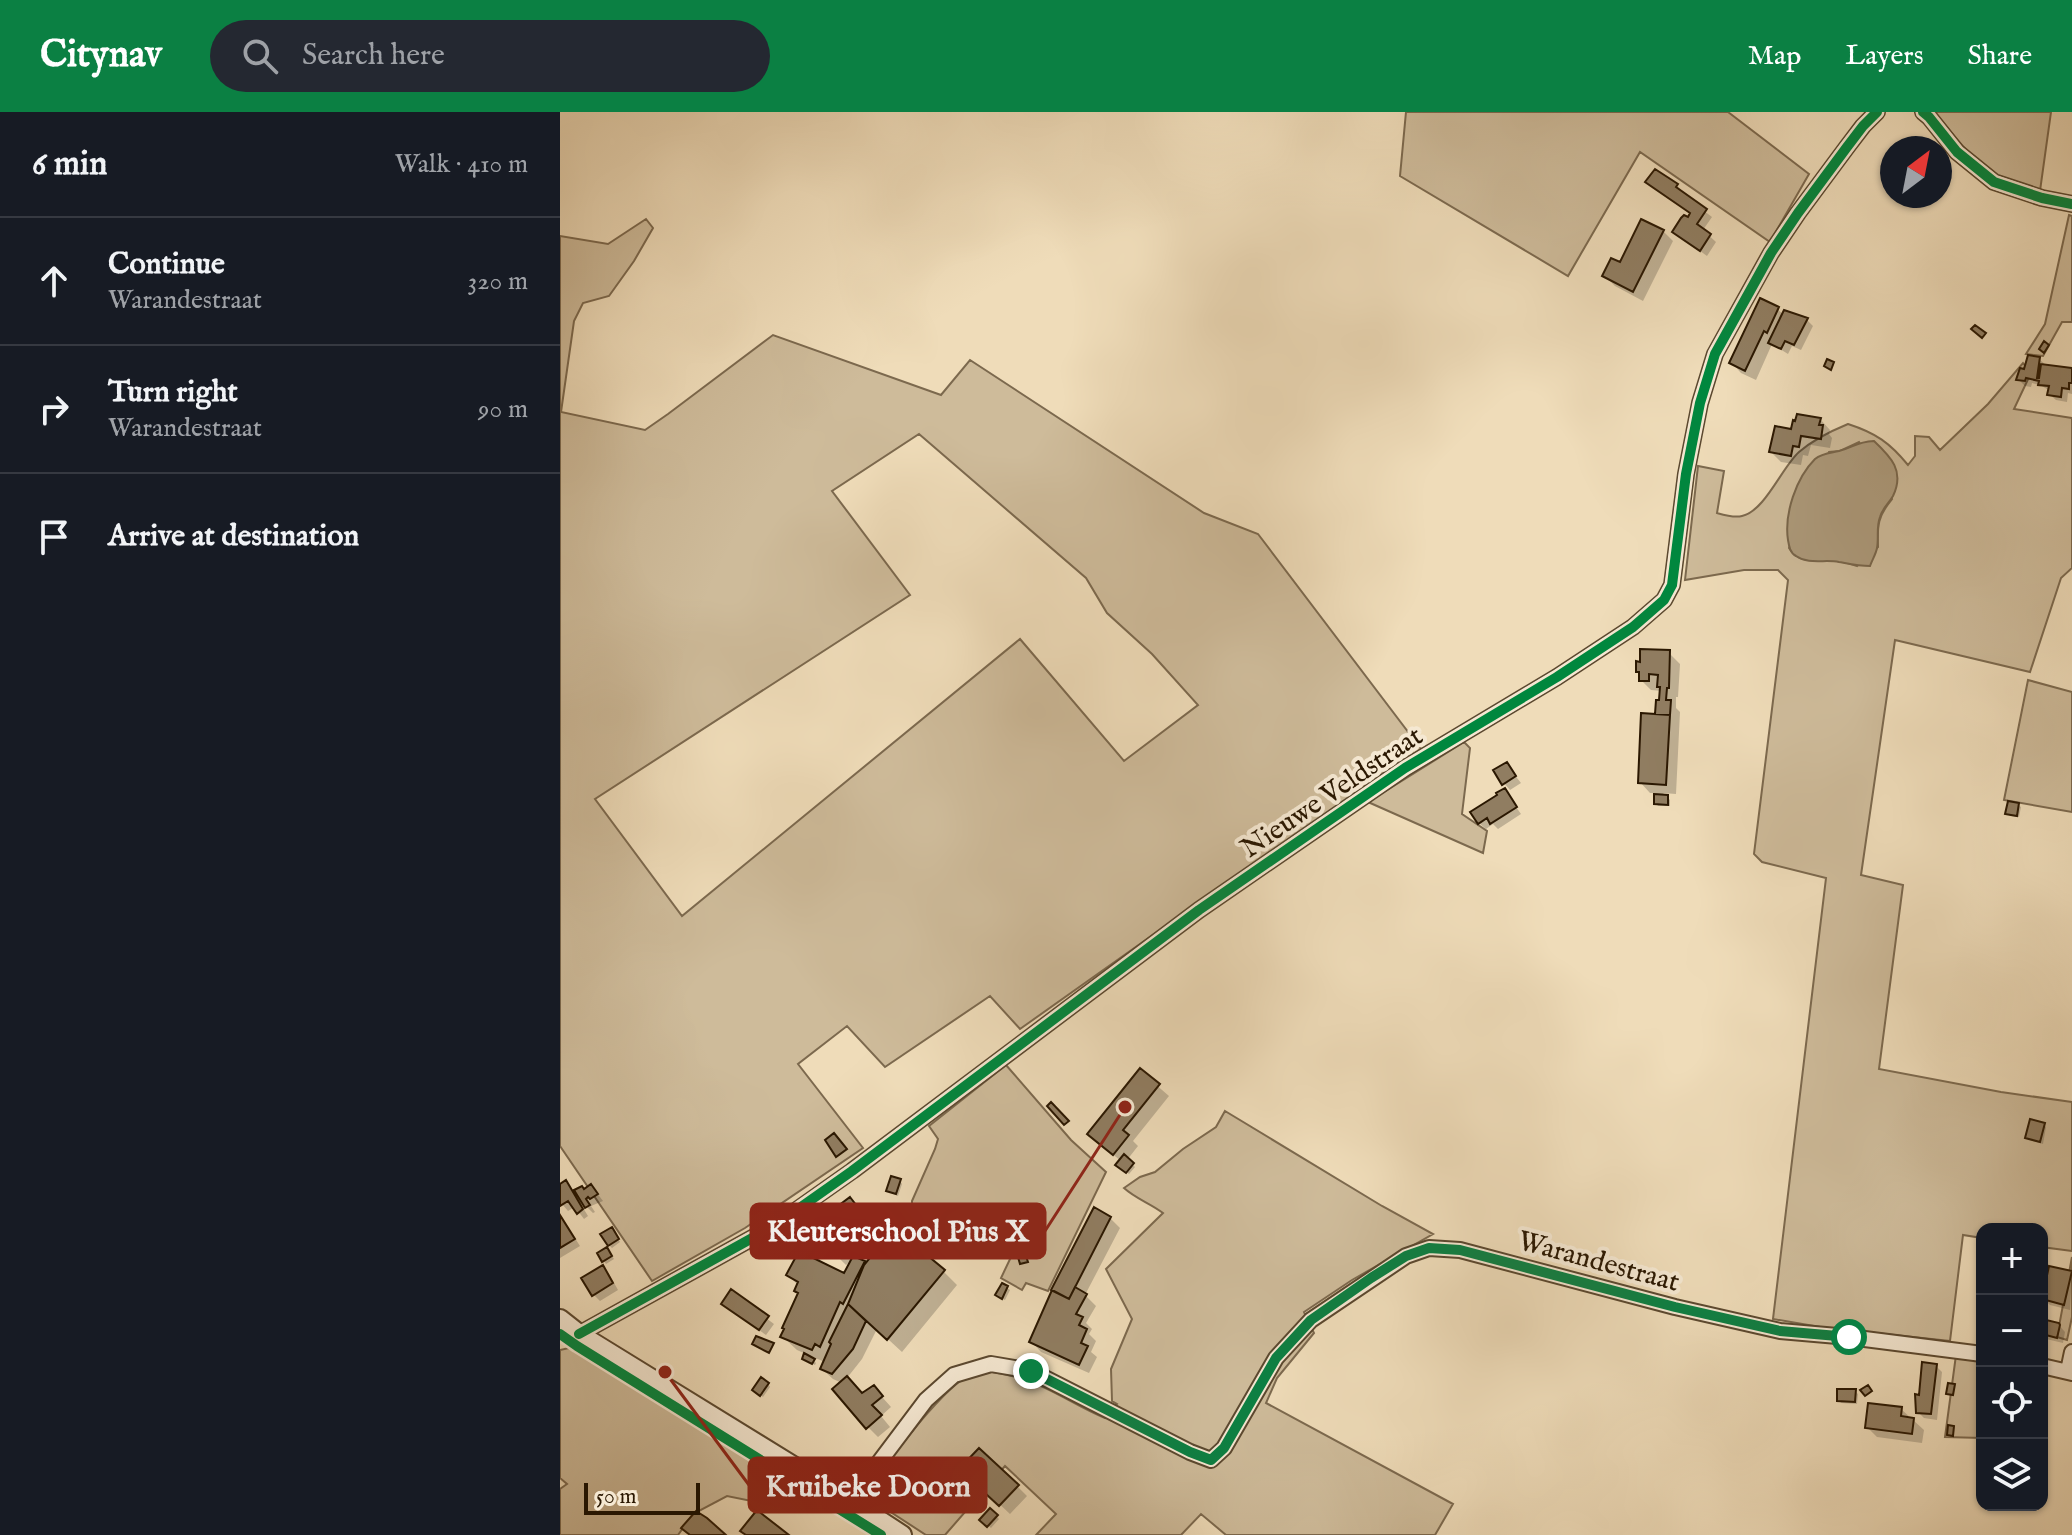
<!DOCTYPE html>
<html lang="en">
<head>
<meta charset="utf-8">
<style>
  body { margin:0; font-family:"IM FELL English",serif; background:#242831; color:#f1f3f6 }
  .controls { position:absolute; right:24px; bottom:24px; display:grid; overflow:hidden; border-radius:16px; box-shadow:0 2px 6px #0004 }
  .controls button { width:72px; height:72px; display:grid; place-items:center; padding:0; border:0; border-bottom:2px solid #363941; background:#171b24; color:#f1f3f6; font:40px sans-serif }
  .compass { position:absolute; left:1320px; top:24px; width:72px; height:72px; border-radius:50%; background:#171b24; box-shadow:0 2px 6px #0004; rotate:32deg }
  .scale { position:absolute; left:24px; bottom:20px; width:116px; box-sizing:border-box; padding-left:8px; border:4px solid #2a1701; border-top:0; font-size:22px; line-height:28px; white-space:nowrap; color:#2a1701; -webkit-text-stroke:6px #f5e8d2; paint-order:stroke }
  .stop { position:absolute; width:24px; height:24px; margin:-18px; border:6px solid #0b8043; border-radius:50%; background:#fff }
  .stop.end { background:#0b8043; border-color:#fff; box-shadow:0 2px 8px #0008 }
  .list { margin:0; padding:0; list-style:none }
  h2 { display:flex; justify-content:space-between; align-items:center; height:104px; margin:0; padding:0 32px; font-size:34px }
  h2 small { font-size:26px; font-weight:400; color:#9ea1a6 }
  .list li { display:grid; grid-template-columns:52px 1fr auto; gap:24px; align-items:center; box-sizing:border-box; height:128px; padding:0 32px; border-top:2px solid #363941 }
  .list b { display:block; font-size:30px; white-space:nowrap }
  .list p { margin:0; font-size:26px; white-space:nowrap; color:#9ea1a6 }
  .list em { font-size:26px; font-style:normal; color:#9ea1a6 }
  .icon { flex:none; width:44px; height:44px; fill:none; stroke:currentColor; stroke-width:2; stroke-linecap:round; stroke-linejoin:round }
  .map { position:relative; flex:none; width:1512px; height:1423px; overflow:hidden }
  header { display:flex; align-items:center; gap:48px; box-sizing:border-box; height:112px; padding:0 40px; background:#0b8043; color:#fff }
  header strong { font-size:38px }
  nav { display:flex; gap:44px; margin-inline-start:auto; font-size:28px }
  .search { width:560px; height:72px; background:#242831; display:flex; align-items:center; gap:20px; box-sizing:border-box; padding:0 28px; border-radius:44px; color:#9ea1a6; font-size:30px }
  main { display:flex }
  aside { flex:1; background:#171b24 }
  .map>svg:first-child { display:block }
  .green { fill:#cebb9a; stroke:#7c694e; stroke-width:2; fill-rule:evenodd }
  .water { fill:#ac997a; stroke:#78654a; stroke-width:2 }
  .shadow { fill:#0003 }
  .building { fill:#907d61; stroke:#2a1701; stroke-width:2 }
  .lines { fill:none; stroke-linecap:round; stroke-linejoin:round }
  .minor-casing { stroke:#5b482f; stroke-width:18 }
  .tertiary-casing { stroke:#5b482f; stroke-width:22 }
  .minor { stroke:#f5e8d2; stroke-width:14 }
  .tertiary { stroke:#f5e8d2; stroke-width:18 }
  .cycleway-casing { stroke:#f5e8d2; stroke-width:15 }
  .cycleway { stroke:#00873e; stroke-width:10 }
  .route { stroke:#0b8043; stroke-width:10 }
  .labels { text-anchor:middle; stroke-width:8; stroke-linejoin:round; paint-order:stroke }
  .street-label { font-size:28px; fill:#2a1701; stroke:#f5e8d2 }
  .leader { fill:none; stroke:#8f2418; stroke-width:3 }
  .callout-dot { fill:#8f2418; stroke:#f5e8d2; stroke-width:3 }
  .callout { fill:#8f2418; stroke:#8f2418; stroke-width:3 }
  .callout-label { font-size:30px; text-anchor:middle; font-weight:bold; fill:#fff }
</style>
</head>
<body>
<header>
<strong>Citynav</strong>
<div class="search"><svg class="icon" aria-label="search" viewBox="0 0 24 24"><circle cx="10" cy="10" r="6"/><path d="M15 15l6 6"/></svg>Search here</div>
<nav><a>Map</a><a>Layers</a><a>Share</a></nav>
</header>
<main>
<aside>
<h2>6 min<small>Walk · 410 m</small></h2>
<ul class="list">
<li><svg class="icon" aria-label="ahead" viewBox="0 0 24 24"><path d="M12 20V5M6 11l6-6 6 6"/></svg><div><b>Continue</b><p>Warandestraat</p></div><em>320 m</em></li>
<li><svg class="icon" aria-label="right" viewBox="0 0 24 24"><path d="M7 20v-9h11M14 6l5 5-5 5"/></svg><div><b>Turn right</b><p>Warandestraat</p></div><em>90 m</em></li>
<li><svg class="icon" aria-label="arrive" viewBox="0 0 24 24"><path d="M6 21V4h12l-3 4 3 4H6"/></svg><div><b>Arrive at destination</b></div></li>
</ul>
</aside>
<div class="map">
<svg width="1512" height="1423" viewBox="0 0 1512 1423">
  <rect width="100%" height="100%" fill="#efdcb9"/>
  <filter id="stains"><feTurbulence type="fractalNoise" baseFrequency=".0025" numOctaves="4"/><feColorMatrix values="0 0 0 0 .2 0 0 0 0 .09 0 0 0 0 .02 0 0 0 .5 -.17"/></filter>
  <radialGradient id="worn" r=".72"><stop offset=".6" stop-color="#630" stop-opacity="0"/><stop offset="1" stop-color="#630" stop-opacity=".3"/></radialGradient>
  <path class="green" d="M846,0H1168L1249,62L1210,130L1080,40L1008,164L840,64Z
    M1374,0H1491L1480,79C1466,74 1450,71 1437,64C1411,49 1394,22 1374,0Z
    M1509,103L1512,104V210H1502L1483,244L1466,242L1485,212Z
    M86,107L93,116L74,149L49,184L23,191L14,209L1,300L85,318L108,302L213,223L381,283L410,248L644,401L698,422L861,637L659,776L460,917L430,884L325,955L287,914L238,952L303,1036L185,1116L92,1169L0,1034V124L48,132ZM359,322L526,466L547,501L592,542L638,593L564,649L460,527L122,804L35,687L350,483L272,379Z
    M1463,251L1471,261L1454,297L1512,306V456L1501,466L1470,560L1335,528L1301,763L1343,773L1319,957L1441,980L1512,990V1139L1482,1135V1117H1422V1126L1403,1123L1390,1229L1260,1215L1213,1207L1266,766L1202,750L1194,742L1228,468L1218,458H1184L1125,468L1138,354L1164,359L1157,401C1164,403 1174,406 1182,404C1205,399 1222,355 1239,340C1254,327 1271,319 1288,312C1316,321 1330,331 1348,353L1355,344V324L1369,325L1380,338L1428,292ZM1299,330L1332,387C1318,404 1317,413 1318,435L1297,454C1291,452 1284,450 1277,449C1260,447 1240,454 1229,436L1269,340L1280,339Z
    M1468,568L1512,580V700L1444,688Z
    M904,630L910,636L902,702L927,719L923,741L808,690Z
    M446,953L511,1028L546,1060L488,1179L466,1171L462,1178L441,1166L461,1124L403,1094L381,1130L352,1104V1089L375,1037L378,1027L369,1014Z
    M665,999L822,1094L873,1122L792,1168L744,1200L754,1221L717,1266L706,1291L893,1392L875,1423H666L641,1402L621,1423H476L496,1402L445,1354L385,1423H366L309,1386L308,1377C328,1351 388,1266 417,1260C432,1258 452,1264 466,1268C493,1277 518,1295 545,1306L557,1292L552,1289L551,1257L572,1207L546,1157L603,1101C590,1091 576,1087 564,1076L580,1065L595,1060L623,1037L656,1015Z
    M1512,1145V1205L1507,1228L1497,1225Z
    M9,1236L22,1240L255,1385L248,1397L236,1398L167,1384L133,1402L118,1423H0V1377L7,1372L0,1366V1238Z
    M1396,1243L1422,1248V1326L1385,1325Z"/>
  <path class="water" d="M1314,329C1331,345 1345,359 1333,384C1329,391 1322,397 1320,405C1316,415 1319,426 1317,436C1316,442 1312,448 1310,454C1299,454 1290,452 1279,450C1265,447 1249,453 1236,444C1230,441 1229,434 1228,428C1224,402 1236,366 1255,347C1262,341 1270,341 1279,339C1294,335 1296,330 1314,329Z"/>
  <path class="shadow" d="M1088,70L1117,74L1123,80L1122,82L1152,105L1143,118L1156,130L1147,144L1114,120L1132,102Z
    M1103,119L1113,129L1083,189L1055,174L1044,163Z
    M1217,197L1224,203L1247,208L1253,214L1241,238L1232,234L1228,242L1212,232L1196,268L1181,261L1171,250Z
    M1479,247L1487,254L1512,258V282L1508,281L1507,290L1496,288L1489,282L1490,279L1482,274L1472,271L1471,275L1465,274L1458,267Z
    M1260,307L1270,318L1269,322L1272,326L1270,336L1251,333L1248,344L1243,343L1241,353L1221,350L1211,340L1233,320Z
    M1110,542L1120,552L1118,585H1116V596L1120,600L1116,682L1103,681L1110,688V694H1098L1096,691V681H1090L1080,670L1101,591L1102,579L1091,578L1081,568V563L1078,559Z
    M946,652L961,671L950,678L944,671Z
    M944,678L961,702L938,717L933,712L926,717L919,711Z
    M1458,693L1461,695L1459,705L1450,704L1447,701Z
    M580,959L609,984L573,1029L578,1034L567,1048L575,1055L569,1062L558,1052L561,1049L540,1032Z
    M1484,1013L1486,1015L1483,1032L1470,1028L1468,1026Z
    M340,1069L342,1072L338,1084L331,1081L328,1078Z
    M6,1071L14,1080L22,1076L24,1079L31,1074L37,1081L43,1089L31,1094L35,1100L33,1101L22,1090L20,1091L28,1104L24,1107L15,1095L8,1099L2,1092L0,1074Z
    M290,1087L321,1126L294,1146L306,1154L383,1159L397,1173L342,1240L317,1217L302,1247L287,1266L302,1283L314,1276L331,1295L321,1304L330,1315L318,1325L308,1315L282,1271L273,1267L262,1257L265,1250L248,1243L256,1251L255,1253L247,1249L246,1242L237,1238L223,1225L240,1182L238,1173L228,1163L251,1142L259,1146L261,1149L260,1151L285,1164L294,1146L286,1153L276,1143L262,1108Z
    M0,1103L20,1134L0,1146Z
    M550,1106L560,1116L525,1183L536,1194L526,1211L532,1217L529,1222L536,1229L531,1240L537,1245L529,1261L481,1240L471,1229Z
    M54,1120L60,1130L52,1136L49,1133Z
    M50,1141L54,1147L46,1152L39,1142Z
    M42,1155L49,1162L58,1178L40,1189L33,1182Z
    M1491,1156L1512,1162L1510,1198L1490,1193L1483,1186Z
    M447,1176L450,1178L445,1188L440,1186Z
    M171,1180L214,1212L206,1223L170,1198Z
    M1482,1209L1498,1212L1505,1220L1503,1231L1482,1226Z
    M1376,1254L1382,1260L1377,1308L1364,1306L1358,1300L1361,1285Z
    M208,1272L210,1275L203,1285L197,1280Z
    M1295,1279L1298,1282L1297,1292L1281,1291L1279,1288Z
    M1341,1297L1364,1318L1362,1331L1317,1325L1307,1315Z
    M402,1357L457,1374L467,1384L450,1402Z
    M430,1399L439,1407L431,1416L422,1408Z"/>
  <path class="building" d="M1095,57L1118,72L1116,75L1147,97L1137,112L1151,122L1140,139L1112,120L1121,106L1124,103L1128,105L1130,101L1085,70Z
    M1081,107L1104,118L1073,180L1042,164L1051,146L1060,150Z
    M1200,186L1219,195L1207,221L1204,219L1185,259L1169,251Z
    M1224,198L1248,206L1234,233L1225,229L1221,237L1208,231Z
    M1415,213L1426,221L1422,226L1411,217Z
    M1484,229L1489,233L1484,241L1479,237Z
    M1468,243L1480,245L1477,266H1479L1481,252L1512,256V271H1509V277L1502,276L1501,285L1487,283L1489,274L1478,273L1479,269L1466,266L1465,269L1456,268L1460,256L1464,257Z
    M1267,247L1274,250L1271,258L1264,254Z
    M1237,302L1261,306L1259,313H1263L1261,327L1241,324L1239,335L1233,334L1231,344L1209,340L1215,314L1231,317L1233,308L1235,309Z
    M1080,537L1110,538L1109,576H1107L1106,588H1111L1110,603L1095,602L1096,588H1099L1100,575H1097L1098,563L1089,562V569H1079V560H1076V549L1080,550Z
    M1081,601L1110,603L1106,673L1078,671Z
    M947,650L956,664L942,673L933,658Z
    M945,676L957,695L930,712L927,706L918,712L910,700L937,683L936,681Z
    M1094,682L1108,683V693L1094,692Z
    M1448,689L1459,691L1457,704L1445,702Z
    M580,956L600,972L563,1018L569,1023L553,1043L527,1022Z
    M491,990L509,1009L504,1013L487,994Z
    M1470,1007L1485,1011L1480,1030L1465,1026Z
    M274,1021L287,1037L276,1045L265,1028Z
    M564,1042L574,1051L566,1061L555,1053Z
    M331,1064L341,1067L336,1082L326,1079Z
    M6,1068L23,1097L17,1102L8,1089L0,1094V1072Z
    M31,1072L38,1082L30,1087L28,1085L26,1087L30,1093L25,1096L14,1078L22,1074L24,1077Z
    M290,1085L313,1115L274,1144L248,1109L258,1102L262,1106Z
    M534,1095L551,1105L509,1187L491,1178Z
    M0,1103L15,1127L0,1136Z
    M52,1115L59,1127L48,1134L40,1122Z
    M334,1116L385,1158L327,1228L288,1192L304,1153Z
    M47,1135L52,1144L42,1150L37,1141Z
    M463,1136L468,1150L460,1152L456,1138Z
    M239,1139L284,1161L293,1144L305,1149L283,1192L280,1190L260,1235L255,1232L252,1238L220,1225L224,1217L222,1216L238,1181L234,1179L238,1170L226,1163Z
    M43,1153L53,1171L32,1184L21,1166Z
    M1489,1154L1512,1159L1504,1193L1482,1187Z
    M442,1171L448,1174L442,1187L435,1183Z
    M515,1175L527,1182L516,1202L523,1205L519,1213L527,1217L521,1231L528,1234L519,1253L469,1230L492,1178L509,1187Z
    M171,1177L209,1204L199,1218L161,1192Z
    M288,1192L306,1209L293,1237L272,1262L260,1257L271,1232L269,1230Z
    M1482,1207L1499,1211L1500,1213L1497,1226L1482,1222Z
    M196,1224L214,1231L209,1241L192,1232Z
    M244,1241L255,1247L252,1252L242,1247Z
    M1362,1250L1377,1252L1371,1302L1356,1301L1355,1282L1359,1283Z
    M287,1264L302,1281L314,1273L323,1284L312,1293L322,1303L306,1317L272,1277Z
    M201,1265L209,1271L200,1284L192,1278Z
    M1388,1271L1395,1272L1393,1283L1386,1282Z
    M1308,1273L1312,1279L1305,1284L1300,1278Z
    M1277,1277H1296L1295,1290L1277,1289Z
    M1308,1291L1342,1295L1341,1304L1354,1306L1352,1322L1305,1316Z
    M1388,1313L1394,1314L1393,1324L1387,1323Z
    M419,1336L459,1373L439,1394L399,1357Z
    M430,1396L438,1403L427,1415L419,1408Z
    M197,1398L229,1423H186L180,1419Z
    M136,1399L147,1406L166,1423H130L121,1416Z"/>
  <g class="lines">
    <g class="minor-casing">
      <path id="minor" d="M1363,0L1369,5L1397,40L1434,70L1482,86L1512,92
        M19,1222L214,1114L292,1059L639,798L845,656L997,565L1073,515L1104,488L1112,473L1126,362L1140,291L1155,242L1211,141L1238,101L1287,35L1303,14L1317,0
        M1482,1254L1512,1261
        M1508,1259L1512,1240
        M290,1389L366,1288L394,1263L431,1252L471,1259L630,1340L651,1348L664,1336L716,1246L751,1208L846,1144L869,1136L900,1138L1115,1195L1220,1219L1289,1225L1422,1242"/>
    </g>
    <g class="tertiary-casing">
      <path id="tertiary" d="M0,1207L19,1222L290,1389L342,1423"/>
    </g>
    <use href="#minor" class="minor"/>
    <use href="#tertiary" class="tertiary"/>
    <g class="cycleway-casing">
      <path id="cycleway" d="M1363,0L1369,5L1397,40L1434,70L1482,86L1512,92
        M0,1222L17,1234L321,1423
        M19,1222L214,1114L292,1059L639,798L845,656L997,565L1073,515L1104,488L1112,473L1126,362L1140,291L1155,242L1211,141L1238,101L1287,35L1303,14L1317,0"/>
    </g>
    <use href="#cycleway" class="cycleway"/>
  </g>
  <g class="lines">
    <path class="route" d="M471,1259L630,1340L651,1348L664,1336L716,1246L751,1208L811,1166L846,1144L869,1136L900,1138L1115,1195L1220,1219L1289,1225"/>
  </g>
  <g class="labels">
    <g class="street-label">
      <text transform="translate(771 679) rotate(-34)" y="10">Nieuwe Veldstraat</text>
      <text transform="translate(1039 1148) rotate(15)" y="10">Warandestraat</text>
    </g>
  </g>
  <path class="leader" d="M565 995L485 1119M105 1260L189 1373"/>
  <g class="callout-dot">
    <circle cx="565" cy="995" r="8"/>
    <circle cx="105" cy="1260" r="8"/>
  </g>
  <g class="callout">
    <rect x="191" y="1092" width="294" height="54" rx="8"/>
    <rect x="189" y="1346" width="237" height="54" rx="8"/>
  </g>
  <g class="callout-label">
    <text x="338" y="1129">Kleuterschool Pius X</text>
    <text x="308" y="1384">Kruibeke Doorn</text>
  </g>
  <rect width="100%" height="100%" filter="url(#stains)"/>
  <rect width="100%" height="100%" fill="url(#worn)"/>
</svg>
<div class="controls">
<button>+</button>
<button>−</button>
<button><svg class="icon" aria-label="locate" viewBox="0 0 24 24"><circle cx="12" cy="12" r="6"/><path d="M12 2v4M12 18v4M2 12h4M18 12h4"/></svg></button>
<button><svg class="icon" aria-label="layers" viewBox="0 0 24 24"><path d="M12 4l9 5-9 5-9-5zM3 14l9 5 9-5"/></svg></button>
</div>
<svg class="compass" viewBox="-18 -18 36 36"><path d="M0-13l5 13h-10z" fill="#e53935"/><path d="M0 13l5-13h-10z" fill="#9ea1a6"/></svg>
<div class="scale">50 m</div>
<div class="stop" style="left:1289px;top:1225px"></div>
<div class="stop end" style="left:471px;top:1259px"></div>
</div>
</main>
</body>
</html>
